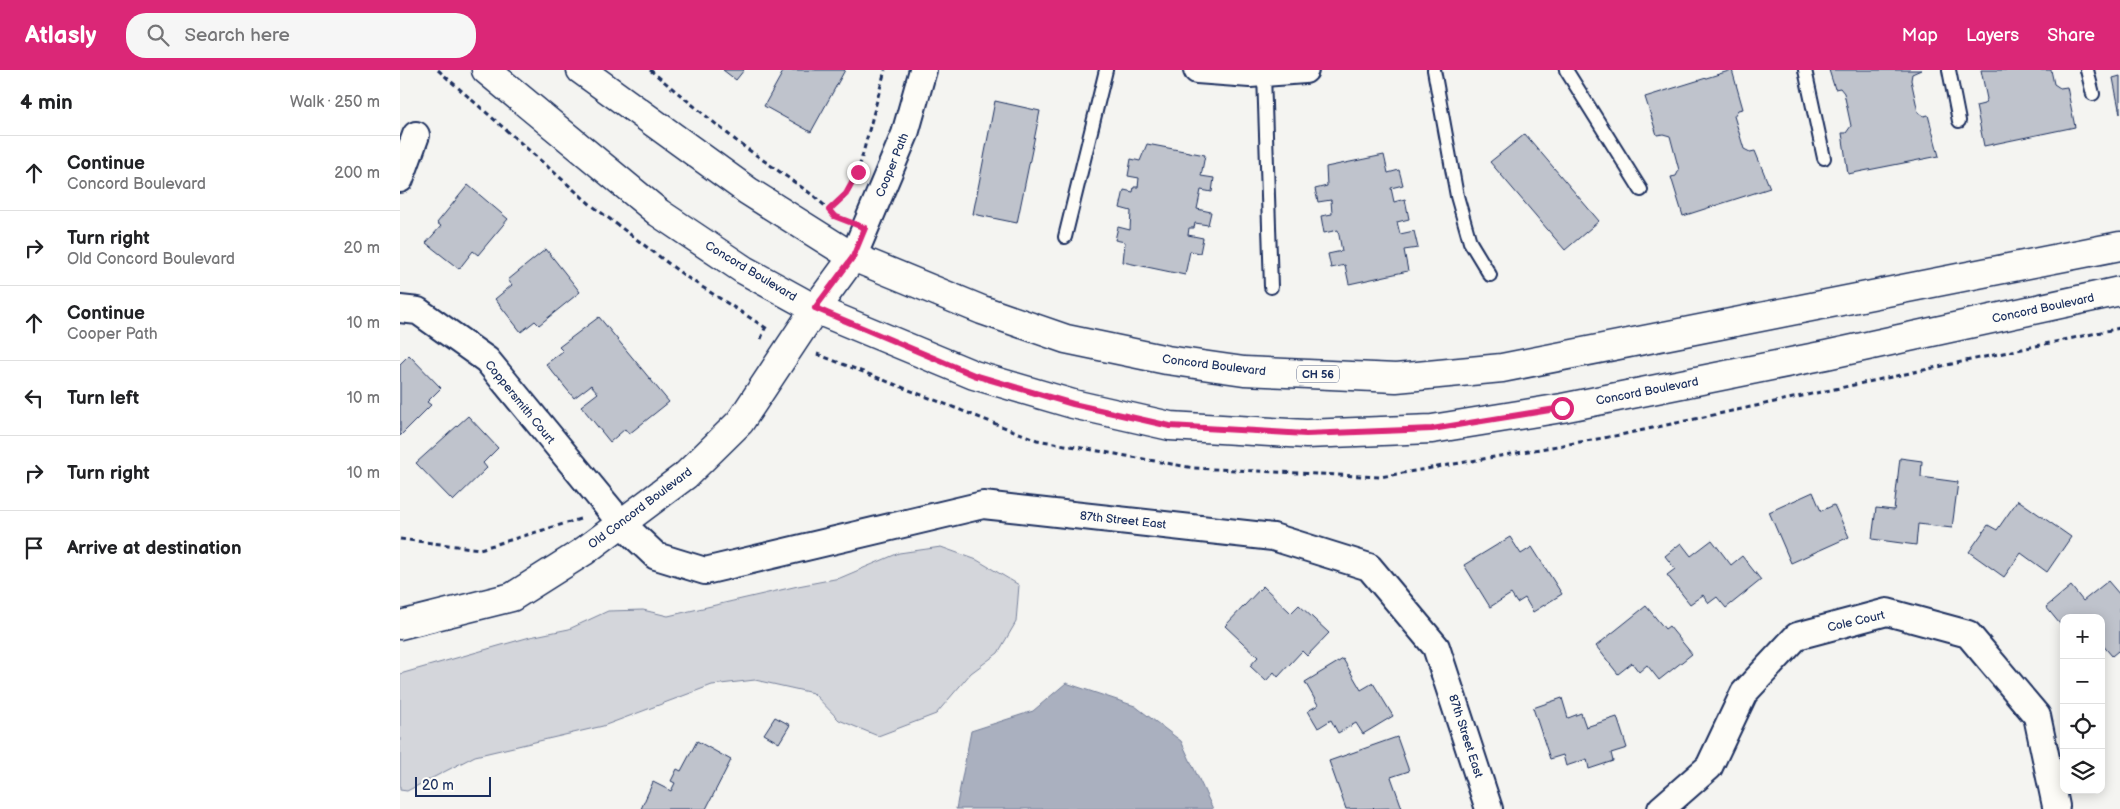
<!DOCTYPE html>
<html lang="en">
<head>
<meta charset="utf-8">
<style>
  body { margin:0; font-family:"Balsamiq Sans",sans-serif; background:#f6f6f6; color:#202124 }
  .controls { position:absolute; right:15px; bottom:15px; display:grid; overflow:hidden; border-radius:10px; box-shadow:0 2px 12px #0003 }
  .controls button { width:45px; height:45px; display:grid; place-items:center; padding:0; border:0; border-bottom:1px solid #e0e0e0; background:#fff; color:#202124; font:25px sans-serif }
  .scale { position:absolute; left:15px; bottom:12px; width:76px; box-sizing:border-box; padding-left:5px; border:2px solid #1b2f5e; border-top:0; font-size:14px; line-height:18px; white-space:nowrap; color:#1b2f5e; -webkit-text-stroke:4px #fdfcf7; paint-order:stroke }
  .stop { position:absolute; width:15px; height:15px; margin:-11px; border:4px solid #db2777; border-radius:50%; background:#fff }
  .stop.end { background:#db2777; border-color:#fff; box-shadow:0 1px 5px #0008 }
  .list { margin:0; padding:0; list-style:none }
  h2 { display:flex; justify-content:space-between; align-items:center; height:65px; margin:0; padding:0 20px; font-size:21px }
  h2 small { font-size:16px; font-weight:400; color:#757577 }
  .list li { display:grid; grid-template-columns:32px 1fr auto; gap:15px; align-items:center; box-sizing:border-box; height:75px; padding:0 20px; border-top:1px solid #e0e0e0 }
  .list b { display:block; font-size:19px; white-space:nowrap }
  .list p { margin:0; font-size:16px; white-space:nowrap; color:#757577 }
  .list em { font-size:16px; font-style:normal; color:#757577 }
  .icon { flex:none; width:28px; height:28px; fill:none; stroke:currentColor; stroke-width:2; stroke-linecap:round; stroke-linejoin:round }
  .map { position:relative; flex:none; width:1720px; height:739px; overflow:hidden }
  header { display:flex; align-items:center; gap:30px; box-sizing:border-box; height:70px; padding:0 25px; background:#db2777; color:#fff }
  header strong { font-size:24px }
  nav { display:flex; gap:28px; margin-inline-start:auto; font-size:18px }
  .search { width:350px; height:45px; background:#f6f6f6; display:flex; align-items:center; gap:12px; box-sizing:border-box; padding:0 18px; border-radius:20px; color:#757577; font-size:19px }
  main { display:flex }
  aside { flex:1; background:#fff }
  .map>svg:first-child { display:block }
  .green { fill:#d4d6db; stroke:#78829c }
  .water { fill:#aab0bf; stroke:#717c98 }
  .building { fill:#bfc3cc; stroke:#1b2f5e }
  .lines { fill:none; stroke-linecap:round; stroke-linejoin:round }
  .lane-casing { stroke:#1b2f5e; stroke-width:16 }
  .street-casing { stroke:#1b2f5e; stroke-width:30 }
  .secondary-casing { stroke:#1b2f5e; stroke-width:31 }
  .primary-casing { stroke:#1b2f5e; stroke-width:31 }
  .path { stroke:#1b2f5e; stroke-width:3; stroke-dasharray:5 4; stroke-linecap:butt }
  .lane { stroke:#fdfcf7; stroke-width:12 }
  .street { stroke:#fdfcf7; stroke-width:26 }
  .secondary { stroke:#fdfcf7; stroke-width:28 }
  .primary { stroke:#fdfcf7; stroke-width:28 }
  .route { stroke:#db2777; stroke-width:6 }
  .labels { text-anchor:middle; stroke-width:5; stroke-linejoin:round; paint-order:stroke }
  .shield { fill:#fdfcf7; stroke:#5f6c8c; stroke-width:1 }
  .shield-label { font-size:11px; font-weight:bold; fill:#1b2f5e }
  .street-label { font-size:12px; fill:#1b2f5e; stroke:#fdfcf7 }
</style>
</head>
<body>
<header>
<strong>Atlasly</strong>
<div class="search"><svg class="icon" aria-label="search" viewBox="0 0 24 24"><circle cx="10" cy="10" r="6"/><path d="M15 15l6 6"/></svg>Search here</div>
<nav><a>Map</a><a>Layers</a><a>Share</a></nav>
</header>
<main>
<aside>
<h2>4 min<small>Walk · 250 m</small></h2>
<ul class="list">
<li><svg class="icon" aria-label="ahead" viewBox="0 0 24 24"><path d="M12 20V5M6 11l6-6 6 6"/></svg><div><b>Continue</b><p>Concord Boulevard</p></div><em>200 m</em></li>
<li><svg class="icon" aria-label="right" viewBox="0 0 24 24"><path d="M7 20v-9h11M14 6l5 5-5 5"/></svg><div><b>Turn right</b><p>Old Concord Boulevard</p></div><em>20 m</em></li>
<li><svg class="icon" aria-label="ahead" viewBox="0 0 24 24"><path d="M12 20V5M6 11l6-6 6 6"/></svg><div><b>Continue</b><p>Cooper Path</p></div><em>10 m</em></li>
<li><svg class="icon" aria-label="left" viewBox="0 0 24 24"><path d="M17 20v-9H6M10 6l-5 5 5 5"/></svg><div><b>Turn left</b></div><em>10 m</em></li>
<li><svg class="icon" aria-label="right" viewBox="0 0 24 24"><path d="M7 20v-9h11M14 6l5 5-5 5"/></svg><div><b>Turn right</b></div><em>10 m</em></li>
<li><svg class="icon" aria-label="arrive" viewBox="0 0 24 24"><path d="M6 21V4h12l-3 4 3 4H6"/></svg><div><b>Arrive at destination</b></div></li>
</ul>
</aside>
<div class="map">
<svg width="1720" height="739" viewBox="0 0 1720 739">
  <rect width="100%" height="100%" fill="#f4f4f1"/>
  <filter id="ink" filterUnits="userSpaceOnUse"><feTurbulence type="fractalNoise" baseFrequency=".02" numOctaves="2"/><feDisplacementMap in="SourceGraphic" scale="10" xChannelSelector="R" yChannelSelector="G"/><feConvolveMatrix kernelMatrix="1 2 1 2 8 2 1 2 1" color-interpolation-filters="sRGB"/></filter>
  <g filter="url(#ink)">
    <path class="green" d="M541,477L577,490L619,515L616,552L598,583L571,603L536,644L478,666L439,650L413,623L355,610L312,615L203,656L75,686L7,721L0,720V604L130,567L169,559L208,541L243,540L268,546L398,516L440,508L499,483Z"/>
    <path class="water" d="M666,613L735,636L781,671L813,739H556L571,661L633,641Z"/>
    <path class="building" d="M323,0H344L336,10Z
      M384,0H445L411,62L364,36Z
      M1332,0L1343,39L1338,40L1334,46L1344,79L1350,82L1355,81L1370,118L1283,146L1271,107L1276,106L1279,100L1270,66L1263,64L1257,65L1245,27Z
      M1429,0H1521L1512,4L1511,10L1518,42L1524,46L1528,45L1539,86L1448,104L1442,63H1446L1451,56L1444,23L1440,18L1435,19Z
      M1581,0H1651L1654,14L1660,18L1667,17L1675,57L1584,76L1576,36L1584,34L1587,29Z
      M1720,6V44L1713,8Z
      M595,31L640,41L617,153L573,144Z
      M1125,64L1199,151L1165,180L1090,92Z
      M747,74L805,85L801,106L814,108L812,122L801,120L797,139L811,142L808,155L795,153L794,158H789L788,165L803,168L800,183L790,181L785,205L723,192L725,172L715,170L718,157L730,160L731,141L720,138L724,120L733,122L734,117H738L739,108L728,106L731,89L740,91Z
      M984,85L988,103L999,100L1003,115L991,118L994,132L1005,129L1009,149L997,152L1000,164L1014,161L1018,178L1004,180L1008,201L949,214L945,195L931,198L928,184L942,181L938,160L924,163L921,146L932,144L931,130L918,132L915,119L927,116L926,97Z
      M68,115L108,149L78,185L73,181L59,199L26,173L41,156L37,153Z
      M146,179L180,222L139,255L135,251L121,262L95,229L112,215L108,210Z
      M199,247L269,332L229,364L225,359L210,372L181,336L198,323L191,315L174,328L146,294L163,281L159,277Z
      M9,285L41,318L27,332L31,335L0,366V294Z
      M68,346L98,378L83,393L87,398L53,431L16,393Z
      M1500,388L1522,391L1521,407L1558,412L1552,458L1518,454L1516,475L1472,469L1476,438L1494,440Z
      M1413,422L1421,441L1434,435L1449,467L1391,493L1369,442Z
      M1618,430L1671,467L1647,502L1621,483L1604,507L1569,482L1588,455L1597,460Z
      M1110,467L1121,484L1132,477L1162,524L1133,542L1125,528L1117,533L1111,524L1090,537L1064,495Z
      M1312,470L1331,495L1342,486L1361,510L1326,538L1317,527L1309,533L1303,525L1290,534L1267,505L1275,499L1265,486L1281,473L1291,486Z
      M1708,511L1720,525V583L1718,581L1712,586L1701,573V548H1664V559L1646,537L1671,516L1683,531Z
      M863,516L891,543L899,535L929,563L907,586L902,581L878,607L874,602L866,611L850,596L858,587L825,556Z
      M1246,536L1265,559L1269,556L1292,584L1259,610L1247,595L1239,602L1232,593L1218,604L1196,576Z
      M943,589L961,620L973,613L993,646L963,664L956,653L938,663L931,650L918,658L908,641L918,635L905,612Z
      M1162,628L1168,648L1181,643L1186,657L1217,647L1227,678L1211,683L1213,691L1189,699L1187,689L1166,696L1163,685L1150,689L1133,638Z
      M375,647L390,655L379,673L364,664Z
      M997,667L1009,701L991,707L1002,738L946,739L929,691Z
      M297,671L331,690L306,739H241L253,712L271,721L275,713L271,711L277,699L281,701Z"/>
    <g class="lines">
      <g class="lane-casing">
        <path id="lane" d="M1034,0L1057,126L1070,172L1090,205
          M1166,0L1241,120
          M1405,0L1424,88
          M1549,0L1559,51
          M1687,0L1693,24
          M864,4L871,217
          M665,167L706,0"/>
      </g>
      <g class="street-casing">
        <path id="street" d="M797,0L850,4L905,0
          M0,109L16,65
          M453,187L505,64L523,0
          M0,239L18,241L87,290L221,453L256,486L305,501L583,435L873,467L969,497L1036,577L1089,739
          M1261,739L1309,697L1344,623L1397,566L1487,542L1568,564L1637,646L1656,736"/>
      </g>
      <g class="secondary-casing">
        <path id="secondary" d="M0,555L112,527L183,482L286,405L340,352L415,239L453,187"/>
      </g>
      <g class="primary-casing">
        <path id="primary" d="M86,0L259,143L344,200L415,239L574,305L673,334L770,356L906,364L1032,359L1162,338L1426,285L1720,221
          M181,0L348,121L453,187L582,240L666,269L767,290L844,301L996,308L1102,298L1720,176"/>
      </g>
      <path class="path" d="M38,0L190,134L285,206L369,260
        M250,0L339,73L414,126L425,136
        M429,140L446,124L458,102L485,0
        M361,269L365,258
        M417,284L637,370L794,398L980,407L1220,365L1720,258
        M0,469L80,479L180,449"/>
      <use href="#lane" class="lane"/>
      <use href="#street" class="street"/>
      <use href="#secondary" class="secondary"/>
      <use href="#primary" class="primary"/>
    </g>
  </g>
  <g class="lines" filter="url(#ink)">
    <path class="route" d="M458,102L446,124L429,140L434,146L465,158L453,187L415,238L574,305L673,334L770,356L906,364L1032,359L1162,338"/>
  </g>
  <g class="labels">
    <rect class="shield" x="897" y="295.5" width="42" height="17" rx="4"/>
    <g class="shield-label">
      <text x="918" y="308">CH 56</text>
    </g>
    <g class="street-label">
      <text transform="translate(492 95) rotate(-68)" y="4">Cooper Path</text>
      <text transform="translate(351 201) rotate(31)" y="4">Concord Boulevard</text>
      <text transform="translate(1643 238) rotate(-12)" y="4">Concord Boulevard</text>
      <text transform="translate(814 295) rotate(7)" y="4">Concord Boulevard</text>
      <text transform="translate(1247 321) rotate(-11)" y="4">Concord Boulevard</text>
      <text transform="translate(120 332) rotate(51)" y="4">Coppersmith Court</text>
      <text transform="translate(240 438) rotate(-37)" y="4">Old Concord Boulevard</text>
      <text transform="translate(723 450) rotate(6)" y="4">87th Street East</text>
      <text transform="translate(1456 551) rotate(-13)" y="4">Cole Court</text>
      <text transform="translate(1066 666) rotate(72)" y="4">87th Street East</text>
    </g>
  </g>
</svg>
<div class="controls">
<button>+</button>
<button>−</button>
<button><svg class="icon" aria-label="locate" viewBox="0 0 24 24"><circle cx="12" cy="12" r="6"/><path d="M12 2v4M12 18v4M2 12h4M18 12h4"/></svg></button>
<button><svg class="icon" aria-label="layers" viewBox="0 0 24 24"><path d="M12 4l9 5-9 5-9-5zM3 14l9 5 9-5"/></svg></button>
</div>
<div class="scale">20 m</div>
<div class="stop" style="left:1162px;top:338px"></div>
<div class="stop end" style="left:458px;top:102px"></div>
</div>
</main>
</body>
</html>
